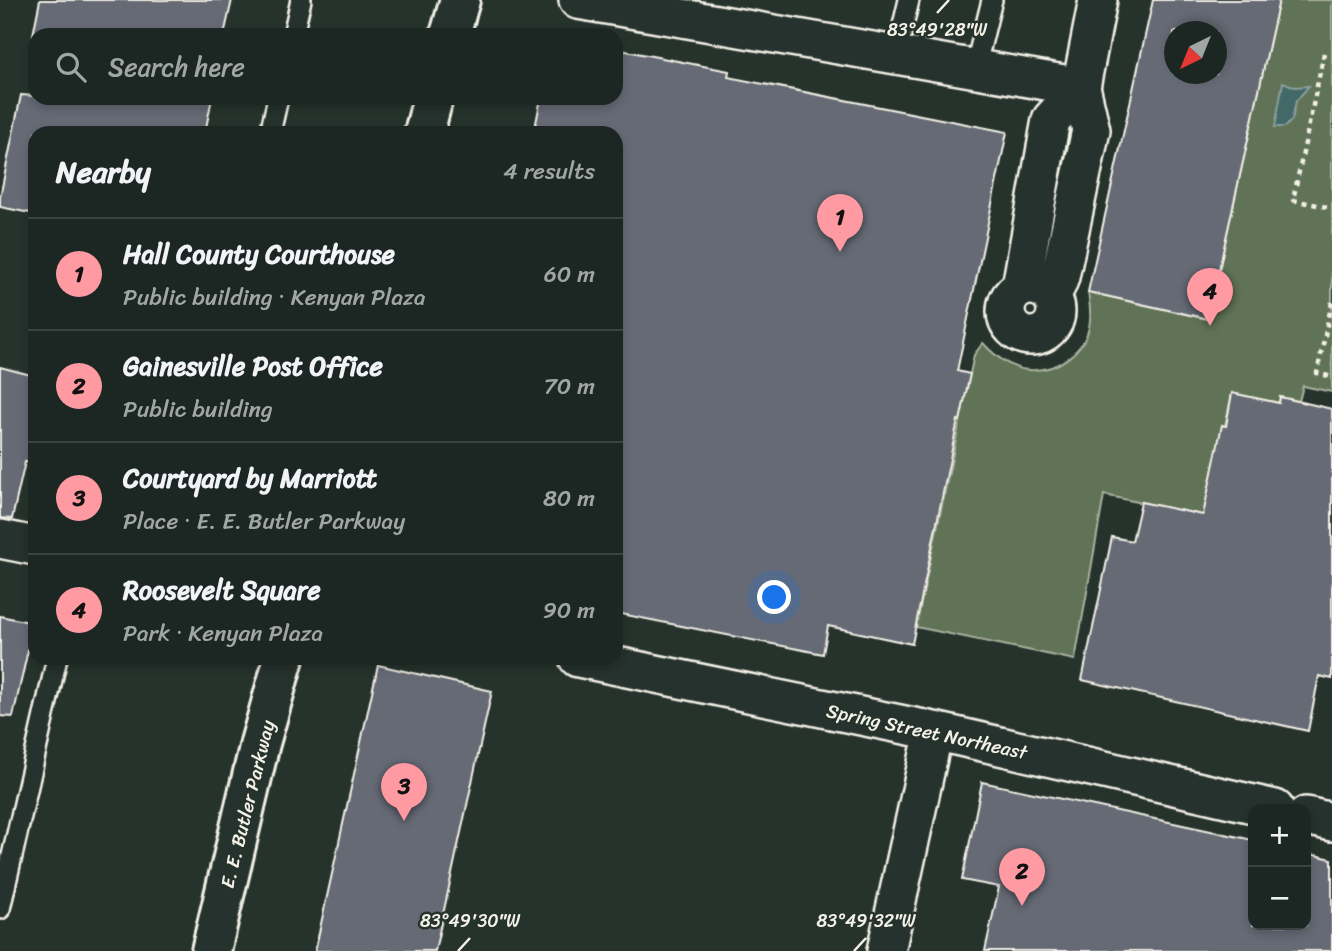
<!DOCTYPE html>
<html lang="en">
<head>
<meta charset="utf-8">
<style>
  body { margin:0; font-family:Sriracha,sans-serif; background:#29322f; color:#f1f3f6 }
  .controls { position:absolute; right:21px; bottom:21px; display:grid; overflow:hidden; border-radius:14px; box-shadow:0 4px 10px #0003 }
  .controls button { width:63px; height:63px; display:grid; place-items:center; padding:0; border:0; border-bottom:2px solid #3a4340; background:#1c2622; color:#f1f3f6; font:35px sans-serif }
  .compass { position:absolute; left:1164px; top:21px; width:63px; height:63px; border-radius:50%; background:#1c2622; box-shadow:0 4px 10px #0003; rotate:223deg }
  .you { position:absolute; left:775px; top:598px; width:24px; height:24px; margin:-18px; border:5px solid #fff; border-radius:50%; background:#1a73e8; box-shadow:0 0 0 10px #1a73e833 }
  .badge { display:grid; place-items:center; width:46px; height:46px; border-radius:50%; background:#ff9aa2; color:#111; font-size:23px; font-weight:700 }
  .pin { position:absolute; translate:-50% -58px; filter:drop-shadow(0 2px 4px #0008) }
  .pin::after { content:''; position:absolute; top:37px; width:24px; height:21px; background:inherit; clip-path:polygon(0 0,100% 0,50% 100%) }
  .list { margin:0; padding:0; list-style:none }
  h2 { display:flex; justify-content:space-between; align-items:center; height:91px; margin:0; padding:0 28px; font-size:30px }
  h2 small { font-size:23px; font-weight:400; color:#a0a5a5 }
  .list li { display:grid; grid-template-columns:46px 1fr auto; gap:21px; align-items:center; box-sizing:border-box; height:112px; padding:0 28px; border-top:2px solid #3a4340 }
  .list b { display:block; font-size:26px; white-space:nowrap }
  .list p { margin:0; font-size:23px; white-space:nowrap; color:#a0a5a5 }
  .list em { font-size:23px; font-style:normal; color:#a0a5a5 }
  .icon { flex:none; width:38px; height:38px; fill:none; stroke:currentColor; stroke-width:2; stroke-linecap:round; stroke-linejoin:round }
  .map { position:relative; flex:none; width:1332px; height:951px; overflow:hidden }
  .search { position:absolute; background:#1c2622; box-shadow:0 4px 10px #0003; left:28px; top:28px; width:595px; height:77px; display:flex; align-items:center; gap:18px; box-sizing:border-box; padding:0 24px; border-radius:21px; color:#a0a5a5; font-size:26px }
  .panel { position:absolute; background:#1c2622; box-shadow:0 4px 10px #0003; left:28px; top:126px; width:595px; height:539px; border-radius:21px }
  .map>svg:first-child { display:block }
  .green { fill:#607356; stroke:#aab29f; stroke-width:2 }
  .water { fill:#436867; stroke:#8a9f9b; stroke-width:2 }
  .building { fill:#656a74; stroke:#f4f1e8; stroke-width:2; fill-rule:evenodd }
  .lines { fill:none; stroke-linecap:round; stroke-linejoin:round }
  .service-casing { stroke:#f4f1e8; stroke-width:24 }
  .minor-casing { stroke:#f4f1e8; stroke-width:42 }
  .trunk-casing { stroke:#f4f1e8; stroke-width:44 }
  .path { stroke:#f4f1e8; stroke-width:4.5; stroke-dasharray:5 5; stroke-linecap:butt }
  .service { stroke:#26332d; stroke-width:19 }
  .minor { stroke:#26332d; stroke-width:37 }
  .trunk { stroke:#26332d; stroke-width:38 }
  .ticks { fill:none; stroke:#f4f1e8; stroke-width:2.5 }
  .labels { text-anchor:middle; stroke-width:5; stroke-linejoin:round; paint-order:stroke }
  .street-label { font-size:19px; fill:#f4f1e8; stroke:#26332d }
  .ticks-label { font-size:18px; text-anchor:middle; fill:#f4f1e8; stroke:#26332d; stroke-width:5; stroke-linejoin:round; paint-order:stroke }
</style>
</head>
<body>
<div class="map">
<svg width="1332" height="951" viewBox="0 0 1332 951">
  <rect width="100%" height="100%" fill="#26332d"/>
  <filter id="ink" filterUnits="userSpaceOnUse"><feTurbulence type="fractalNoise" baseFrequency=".0143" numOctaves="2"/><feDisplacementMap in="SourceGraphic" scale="14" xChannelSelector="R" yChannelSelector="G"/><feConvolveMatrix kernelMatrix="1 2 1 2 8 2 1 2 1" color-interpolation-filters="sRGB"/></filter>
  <g filter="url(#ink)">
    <path class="green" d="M1279,0H1332V392L1303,386L1299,401L1280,397L1279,403L1232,394L1205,516L1104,495L1075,660L916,627L974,355L983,343C995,356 1010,369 1029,370C1058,372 1088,349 1090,320C1091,311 1089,301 1088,292L1208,319Z"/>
    <path class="water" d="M1283,82L1295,87L1309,86L1296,101L1292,120L1285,127H1275Z"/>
    <path class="building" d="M40,0H232L224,35H33Z
      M1153,0H1279L1208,319L1088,292ZM1174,32H1216V74H1174Z
      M616,49L729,71L728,77L1007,132L957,371L970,374L960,421L958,420L912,644L828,626L823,654L616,613V133H534L541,98H616Z
      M21,95L35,96V98H212L205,133H35V214L0,207V197Z
      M0,367L35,376V464L25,462L12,519L0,518Z
      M1232,393L1279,403L1280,397L1332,409V679L1319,676L1308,731L1082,680L1112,537L1132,541L1141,502L1203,515L1222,425L1226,426Z
      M0,616L34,623L13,717L0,716Z
      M378,665L492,691L435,951H315Z
      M982,782L1253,840V925H1306V853L1332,859V951H985L999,887L962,880Z"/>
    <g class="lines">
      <g class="service-casing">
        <path id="service" d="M293,35L301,0
          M896,56L909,0
          M975,69L992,0
          M270,133L278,98
          M0,909L57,658"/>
      </g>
      <g class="minor-casing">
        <path id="minor" d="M578,0L1081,87
          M1006 311a25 25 0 1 1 50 0a25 25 0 1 1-50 0Z
          M1021,287L1051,120L1081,87
          M1049,292L1057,285L1060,277L1091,130L1081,87L1098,0
          M0,539L35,546
          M578,658L934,731L1275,809
          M1306,816L1332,822
          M886,951L934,731"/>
      </g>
      <g class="trunk-casing">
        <path id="trunk" d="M450,35L460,0
          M424,133L433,98
          M211,951L260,743L284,658"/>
      </g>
      <path class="path" d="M1324,53L1293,200L1332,208
        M1332,302L1317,373L1332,377"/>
      <use href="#service" class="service"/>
      <use href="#minor" class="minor"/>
      <use href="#trunk" class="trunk"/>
    </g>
  </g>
  <path class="ticks" d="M937,13L949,0M458,951L470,938M854,951L866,938"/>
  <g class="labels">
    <g class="street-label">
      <text transform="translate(927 731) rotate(12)" y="7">Spring Street Northeast</text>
      <text transform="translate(247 804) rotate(-76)" y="7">E. E. Butler Parkway</text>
    </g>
  </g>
  <g class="ticks-label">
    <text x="937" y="36">83°49'28"W</text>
    <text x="470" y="927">83°49'30"W</text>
    <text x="866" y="927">83°49'32"W</text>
  </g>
</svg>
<div class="controls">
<button>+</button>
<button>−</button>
</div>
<svg class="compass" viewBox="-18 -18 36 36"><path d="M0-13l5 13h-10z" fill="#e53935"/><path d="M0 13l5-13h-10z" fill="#a0a5a5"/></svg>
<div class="you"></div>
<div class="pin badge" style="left:840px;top:252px">1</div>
<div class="pin badge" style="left:1022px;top:906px">2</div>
<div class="pin badge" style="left:404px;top:821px">3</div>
<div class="pin badge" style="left:1210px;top:326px">4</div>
<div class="search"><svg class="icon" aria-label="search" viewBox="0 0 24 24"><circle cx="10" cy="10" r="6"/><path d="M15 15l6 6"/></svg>Search here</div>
<section class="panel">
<h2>Nearby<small>4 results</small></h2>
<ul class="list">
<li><span class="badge">1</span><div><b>Hall County Courthouse</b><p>Public building · Kenyan Plaza</p></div><em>60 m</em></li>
<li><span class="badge">2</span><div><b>Gainesville Post Office</b><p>Public building</p></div><em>70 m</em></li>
<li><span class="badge">3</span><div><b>Courtyard by Marriott</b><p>Place · E. E. Butler Parkway</p></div><em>80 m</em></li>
<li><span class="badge">4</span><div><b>Roosevelt Square</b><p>Park · Kenyan Plaza</p></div><em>90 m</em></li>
</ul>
</section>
</div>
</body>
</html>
